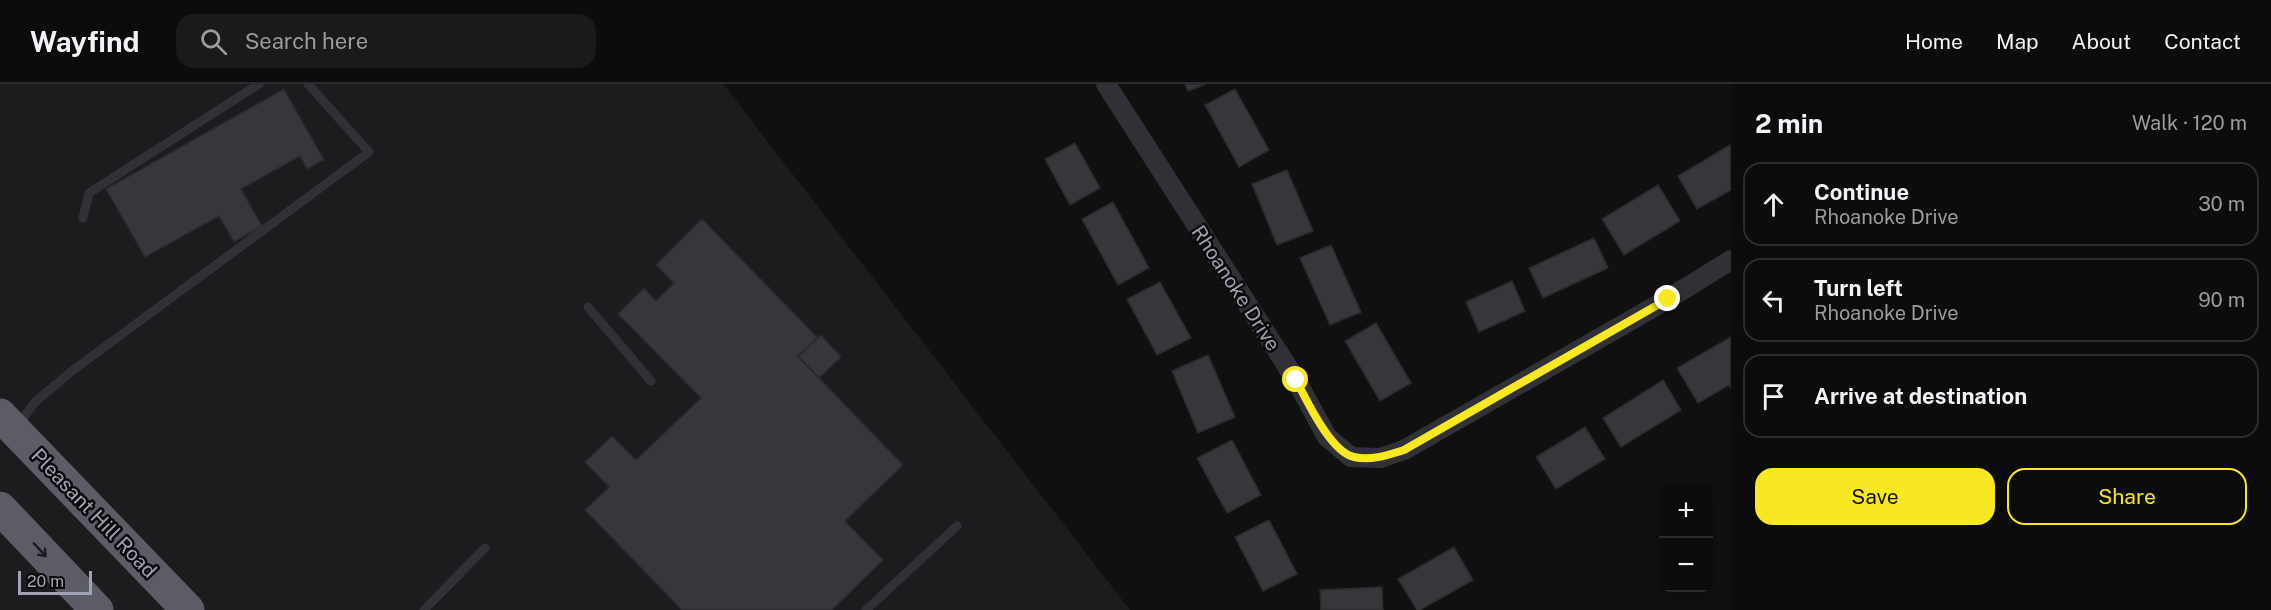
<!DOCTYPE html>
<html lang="en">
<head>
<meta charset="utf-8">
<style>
  body { margin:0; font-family:"Public Sans",sans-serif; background:#1a1a1b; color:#f1f3f6 }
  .controls { position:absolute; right:18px; bottom:18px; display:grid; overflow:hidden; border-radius:12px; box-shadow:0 3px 9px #0003 }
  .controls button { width:54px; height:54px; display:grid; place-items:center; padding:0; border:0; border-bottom:2px solid #2c2c2e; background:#0c0c0d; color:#f1f3f6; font:30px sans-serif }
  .scale { position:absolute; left:18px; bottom:15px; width:74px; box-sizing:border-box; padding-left:6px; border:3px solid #a0a1b3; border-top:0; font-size:16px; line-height:21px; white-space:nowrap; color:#a0a1b3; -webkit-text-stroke:4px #0b0b0c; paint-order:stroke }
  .stop { position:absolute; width:18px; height:18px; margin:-14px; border:4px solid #f8e821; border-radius:50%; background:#fff }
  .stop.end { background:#f8e821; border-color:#fff; box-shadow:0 2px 6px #0008 }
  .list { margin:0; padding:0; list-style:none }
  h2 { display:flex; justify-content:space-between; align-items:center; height:78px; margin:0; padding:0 24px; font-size:26px }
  h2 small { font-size:20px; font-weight:400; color:#9a9b9d }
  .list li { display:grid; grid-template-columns:39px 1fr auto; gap:18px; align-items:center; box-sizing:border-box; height:84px; margin:0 12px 12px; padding:0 12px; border:2px solid #2c2c2e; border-radius:18px }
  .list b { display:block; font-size:22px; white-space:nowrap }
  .list p { margin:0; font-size:20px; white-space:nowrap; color:#9a9b9d }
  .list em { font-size:20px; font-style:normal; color:#9a9b9d }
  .actions { display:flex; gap:12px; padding:18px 24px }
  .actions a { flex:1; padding:14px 0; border:2px solid #f8e821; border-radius:18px; text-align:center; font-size:21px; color:#f8e821 }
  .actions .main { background:#f8e821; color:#111 }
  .icon { flex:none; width:33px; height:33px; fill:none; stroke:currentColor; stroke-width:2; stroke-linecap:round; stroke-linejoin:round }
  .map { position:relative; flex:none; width:1731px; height:526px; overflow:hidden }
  header { display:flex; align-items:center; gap:36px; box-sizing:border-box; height:84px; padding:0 30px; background:#0c0c0d; border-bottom:2px solid #2c2c2e }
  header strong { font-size:28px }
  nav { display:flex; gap:33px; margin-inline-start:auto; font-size:21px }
  .search { width:420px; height:54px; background:#1a1a1b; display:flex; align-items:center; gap:15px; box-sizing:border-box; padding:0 21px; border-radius:18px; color:#9a9b9d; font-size:22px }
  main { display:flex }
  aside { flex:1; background:#0c0c0d }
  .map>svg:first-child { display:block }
  .built { fill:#1c1c1e }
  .building { fill:#36363b; stroke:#2a292d; stroke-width:1.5 }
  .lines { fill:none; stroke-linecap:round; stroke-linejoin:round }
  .lane { stroke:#313036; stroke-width:9 }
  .street { stroke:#313036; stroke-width:20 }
  .highway { stroke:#5c5c67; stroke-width:33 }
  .oneway { stroke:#1b1b1e }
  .route { stroke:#f8e821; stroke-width:8 }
  .labels { text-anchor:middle; stroke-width:5; stroke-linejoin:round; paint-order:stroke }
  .street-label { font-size:20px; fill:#a0a1b3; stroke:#0b0b0c }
</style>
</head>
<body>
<header>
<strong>Wayfind</strong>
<div class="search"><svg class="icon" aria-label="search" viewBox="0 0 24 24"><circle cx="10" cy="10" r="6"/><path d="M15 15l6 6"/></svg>Search here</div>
<nav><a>Home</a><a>Map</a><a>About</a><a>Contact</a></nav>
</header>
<main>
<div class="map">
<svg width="1731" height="526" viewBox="0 0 1731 526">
  <rect width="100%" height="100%" fill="#101011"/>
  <path class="built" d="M0,0H723L1130,526H0Z"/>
  <path class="building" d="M1185,0H1206L1188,7Z
    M284,5L324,76L307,85L300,72L241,105L262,142L234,158L219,132L145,173L106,105Z
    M1235,5L1269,66L1239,83L1205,21Z
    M1075,59L1100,104L1070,121L1045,75Z
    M1730,61L1731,106L1697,125L1678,92Z
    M1287,86L1313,147L1277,161L1252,100Z
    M1658,101L1680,137L1624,171L1602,135Z
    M1113,118L1149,184L1118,201L1082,135Z
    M702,135L817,253L798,272L903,381L845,437L883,476L832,526H682L585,426L609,403L585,378L612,352L636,376L701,314L618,230L644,204L656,217L674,199L656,181Z
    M1594,154L1608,184L1543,214L1529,184Z
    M1331,161L1361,228L1330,241L1300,174Z
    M1512,197L1525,227L1479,248L1466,218Z
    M1160,198L1191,254L1157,271L1127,215Z
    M1376,239L1411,299L1380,317L1345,257Z
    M821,251L841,273L819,294L798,273Z
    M1731,253V305L1729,301L1698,319L1677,284Z
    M1208,271L1235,333L1198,349L1172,287Z
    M1663,296L1681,326L1621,363L1603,334Z
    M1585,343L1605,375L1556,405L1536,373Z
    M1232,356L1261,411L1227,429L1197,374Z
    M1269,436L1297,490L1263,507L1235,453Z
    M1454,463L1473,496L1420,526H1417L1398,495Z
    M1382,503L1383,526H1321L1320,506Z"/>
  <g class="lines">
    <path class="lane" d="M83,134L89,109L259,0
      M588,223L651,297
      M17,342L35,318L72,287L369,68L308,0
      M424,526L485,464
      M866,526L957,442"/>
    <path class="street" d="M1106,0L1296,296L1327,353L1351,373L1380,374L1404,366L1668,215L1731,176"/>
    <path class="highway" d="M0,331L188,526
      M0,424L97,526"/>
  </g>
  <defs><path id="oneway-shaft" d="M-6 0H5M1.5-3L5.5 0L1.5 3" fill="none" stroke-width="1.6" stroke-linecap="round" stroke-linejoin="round" transform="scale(1.5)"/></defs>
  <use class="oneway" href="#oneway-shaft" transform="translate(40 466) rotate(47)"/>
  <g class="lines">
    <path class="route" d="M1296,296C1306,315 1331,369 1354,373C1371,377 1388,371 1404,366L1668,215"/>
  </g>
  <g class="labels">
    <g class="street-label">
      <text transform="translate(1236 204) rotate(57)" y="7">Rhoanoke Drive</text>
      <text transform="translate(94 429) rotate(46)" y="7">Pleasant Hill Road</text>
    </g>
  </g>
</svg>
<div class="controls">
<button>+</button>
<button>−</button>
</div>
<div class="scale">20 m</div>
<div class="stop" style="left:1296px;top:296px"></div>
<div class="stop end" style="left:1668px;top:215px"></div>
</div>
<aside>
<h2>2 min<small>Walk · 120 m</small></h2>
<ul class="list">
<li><svg class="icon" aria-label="ahead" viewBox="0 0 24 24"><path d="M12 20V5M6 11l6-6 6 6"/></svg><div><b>Continue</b><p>Rhoanoke Drive</p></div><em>30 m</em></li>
<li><svg class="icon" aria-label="left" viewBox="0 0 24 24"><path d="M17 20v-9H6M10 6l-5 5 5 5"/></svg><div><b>Turn left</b><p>Rhoanoke Drive</p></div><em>90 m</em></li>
<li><svg class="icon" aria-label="arrive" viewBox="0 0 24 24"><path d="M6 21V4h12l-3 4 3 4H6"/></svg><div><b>Arrive at destination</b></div></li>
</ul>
<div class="actions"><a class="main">Save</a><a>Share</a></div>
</aside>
</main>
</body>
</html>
